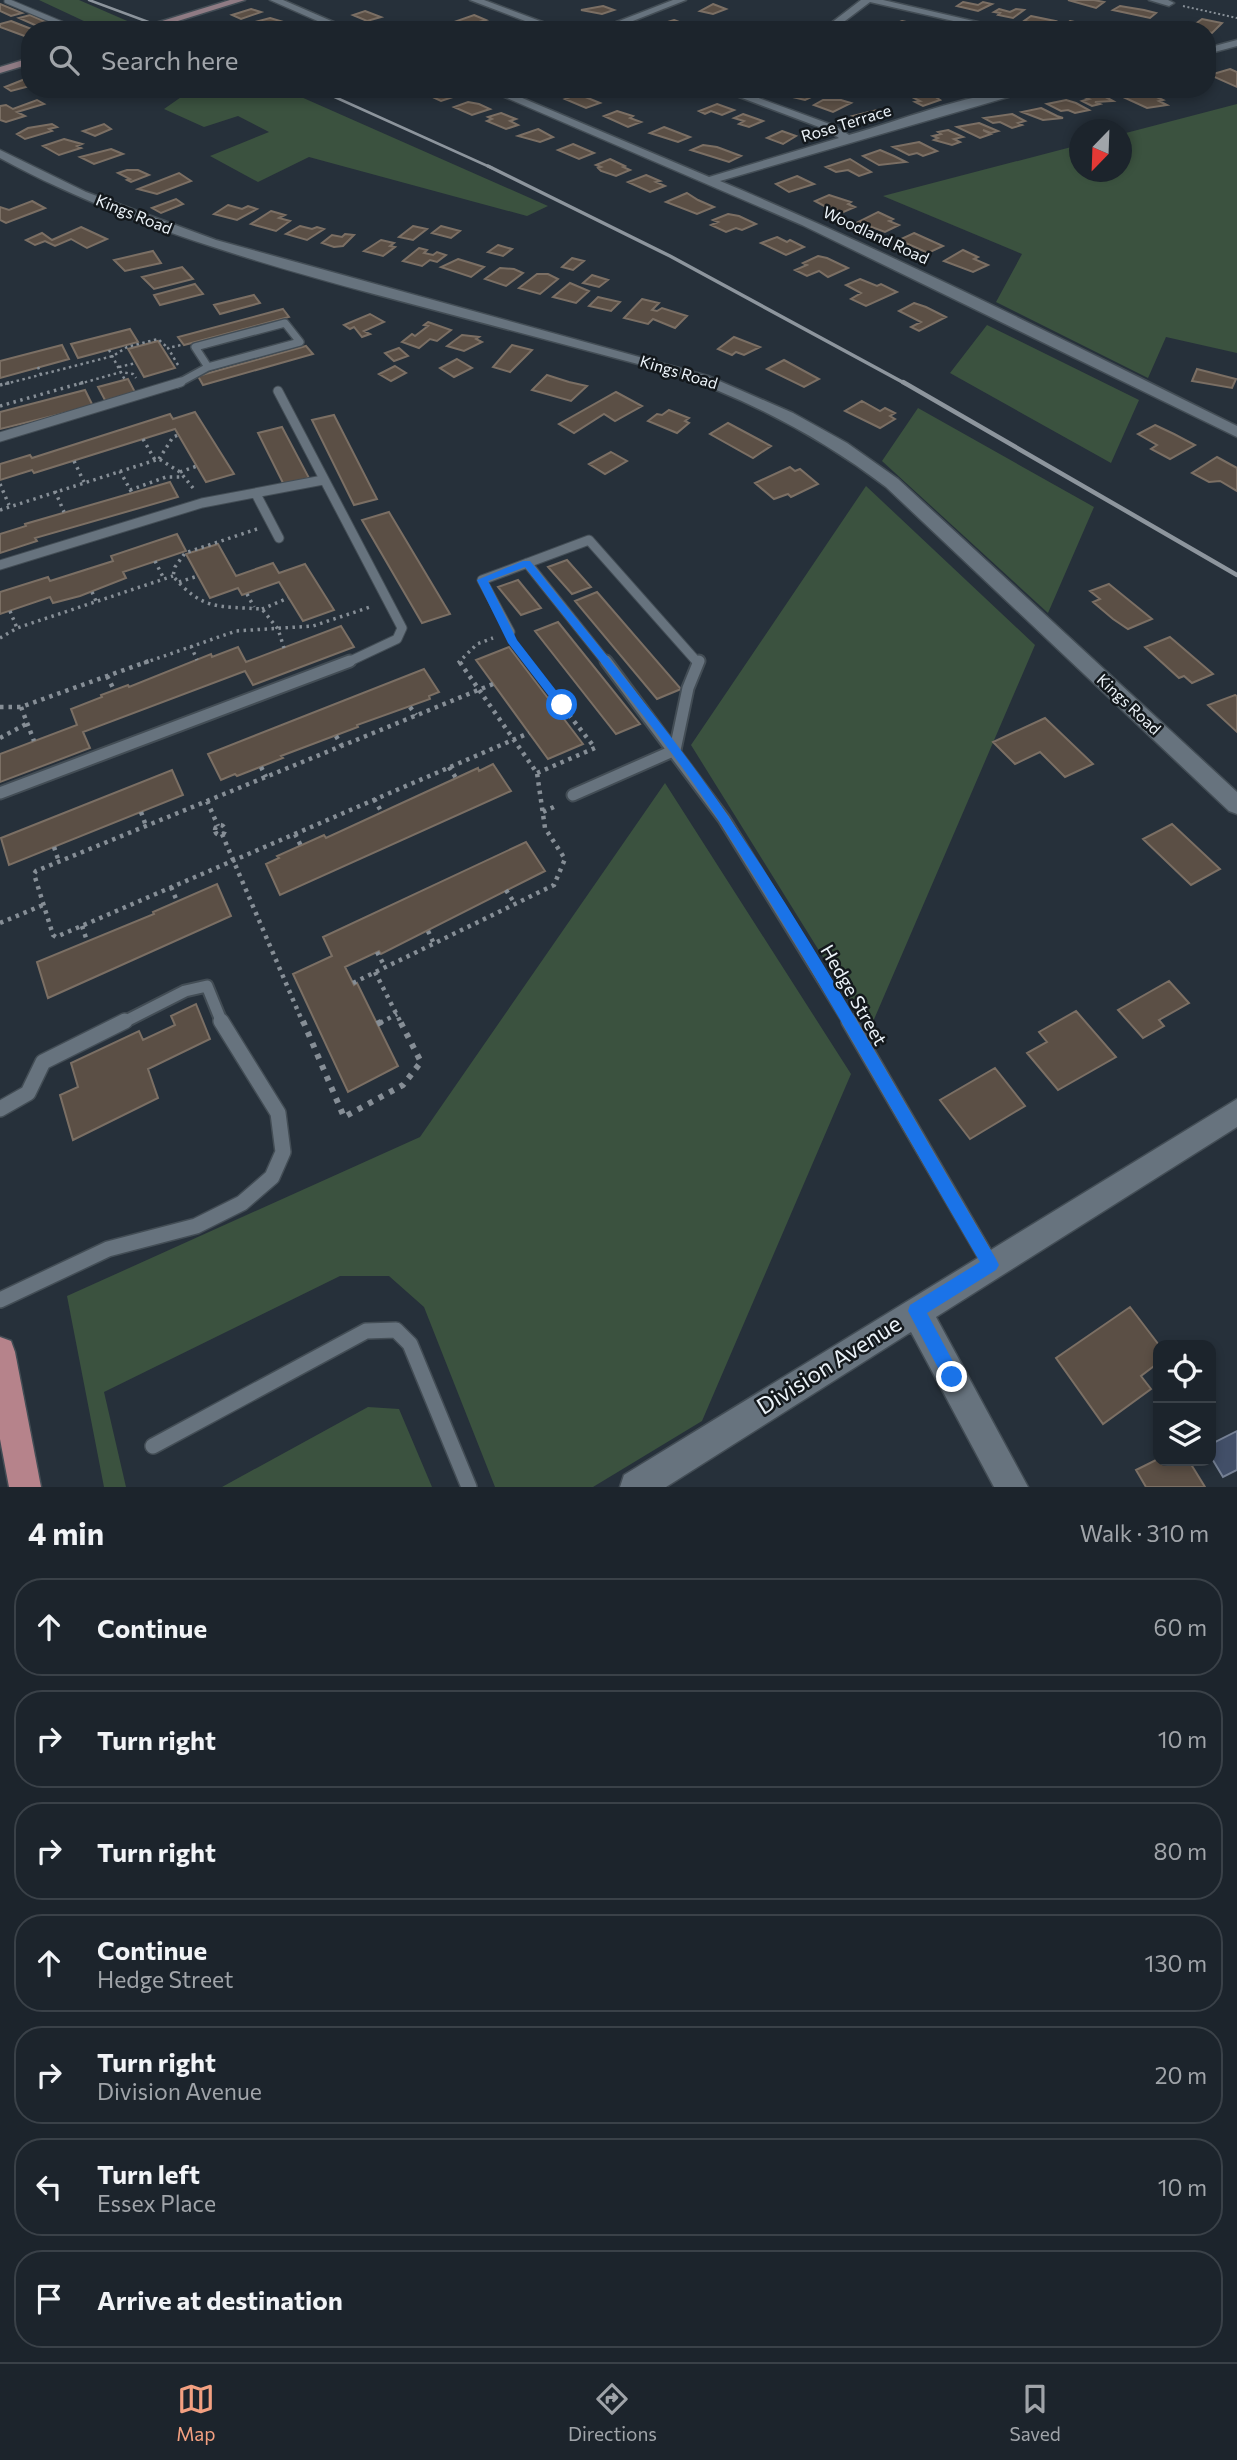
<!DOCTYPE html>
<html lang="en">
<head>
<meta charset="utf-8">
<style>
  body { margin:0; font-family:Commissioner,sans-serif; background:#293038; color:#f1f3f6 }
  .controls { position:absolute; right:21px; bottom:21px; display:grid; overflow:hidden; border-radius:14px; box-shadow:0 4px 10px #0003 }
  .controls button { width:63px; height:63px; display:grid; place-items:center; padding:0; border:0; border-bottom:2px solid #3a4148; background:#1c242c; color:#f1f3f6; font:35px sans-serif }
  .compass { position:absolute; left:1069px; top:119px; width:63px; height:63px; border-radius:50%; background:#1c242c; box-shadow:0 4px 10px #0003; rotate:203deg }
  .stop { position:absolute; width:21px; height:21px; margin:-16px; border:5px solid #1a73e8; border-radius:50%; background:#fff }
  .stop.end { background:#1a73e8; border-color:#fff; box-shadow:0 2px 7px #0008 }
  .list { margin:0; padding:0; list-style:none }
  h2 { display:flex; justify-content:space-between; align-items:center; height:91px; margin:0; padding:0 28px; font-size:30px }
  h2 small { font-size:23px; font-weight:400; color:#a0a4a9 }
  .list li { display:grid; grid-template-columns:46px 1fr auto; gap:21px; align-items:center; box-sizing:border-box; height:98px; margin:0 14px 14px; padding:0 14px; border:2px solid #3a4148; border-radius:28px }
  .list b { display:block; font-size:26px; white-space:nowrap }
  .list p { margin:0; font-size:23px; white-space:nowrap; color:#a0a4a9 }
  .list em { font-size:23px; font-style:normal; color:#a0a4a9 }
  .icon { flex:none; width:38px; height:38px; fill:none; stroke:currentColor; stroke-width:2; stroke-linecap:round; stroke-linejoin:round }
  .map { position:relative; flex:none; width:1237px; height:1487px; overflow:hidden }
  .search { position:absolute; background:#1c242c; box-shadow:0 4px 10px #0003; left:21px; right:21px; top:21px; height:77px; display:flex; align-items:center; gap:18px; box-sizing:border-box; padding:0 24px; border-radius:28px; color:#a0a4a9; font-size:26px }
  .sheet { height:875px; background:#1c242c }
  nav { display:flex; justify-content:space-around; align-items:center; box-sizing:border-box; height:98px; border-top:2px solid #3a4148; background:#1c242c; font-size:19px; color:#a0a4a9 }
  nav a { display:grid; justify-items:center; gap:4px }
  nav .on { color:#f3a081 }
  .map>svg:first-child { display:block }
  .green { fill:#3b523f }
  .water { fill:#424f68; stroke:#758094; stroke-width:2 }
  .building { fill:#5b4f45; stroke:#7b6f64; stroke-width:2 }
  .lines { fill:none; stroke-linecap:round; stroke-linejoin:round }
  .lane-far4-casing { stroke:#434d55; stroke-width:7 }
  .lane-far3-casing { stroke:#434d55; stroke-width:10 }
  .lane-far2-casing { stroke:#434d55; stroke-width:11 }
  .lane-far1-casing { stroke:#434d55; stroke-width:15 }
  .lane-casing { stroke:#434d55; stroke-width:18 }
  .street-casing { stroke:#434d55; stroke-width:3 }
  .secondary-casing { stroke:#434d55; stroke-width:3 }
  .primary-casing { stroke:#434d55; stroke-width:3 }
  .path-far4 { stroke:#868e96; stroke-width:2; stroke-dasharray:2 2.5; stroke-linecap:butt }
  .path-far3 { stroke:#868e96; stroke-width:2.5; stroke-dasharray:2.5 3.5; stroke-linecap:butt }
  .path-far2 { stroke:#868e96; stroke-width:3.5; stroke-dasharray:2.5 4.5; stroke-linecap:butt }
  .path-far1 { stroke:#868e96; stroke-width:4.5; stroke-dasharray:3.5 5; stroke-linecap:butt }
  .path { stroke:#868e96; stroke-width:6; stroke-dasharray:5 7; stroke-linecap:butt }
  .lane-far4 { stroke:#67737e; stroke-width:5 }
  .lane-far3 { stroke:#67737e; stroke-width:7 }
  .lane-far2 { stroke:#67737e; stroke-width:9 }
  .lane-far1 { stroke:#67737e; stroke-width:11 }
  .lane { stroke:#67737e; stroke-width:15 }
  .street { fill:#67737e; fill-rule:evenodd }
  .secondary { fill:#8f7b84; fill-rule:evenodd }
  .primary { fill:#b6838b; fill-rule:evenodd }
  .rail-far2 { stroke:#8d959d; stroke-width:2.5 }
  .rail-far1 { stroke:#8d959d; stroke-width:3.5 }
  .rail { stroke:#8d959d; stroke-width:4.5 }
  .route { fill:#1a73e8 }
  .labels { text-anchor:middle; stroke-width:5; stroke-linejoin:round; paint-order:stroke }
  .far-street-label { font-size:16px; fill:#ecf3f9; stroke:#13181c }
  .street-label { font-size:19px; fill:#ecf3f9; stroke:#13181c }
  .near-street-label { font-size:23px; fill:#ecf3f9; stroke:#13181c }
</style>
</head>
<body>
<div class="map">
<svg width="1237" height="1487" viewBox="0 0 1237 1487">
  <rect width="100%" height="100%" fill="#26303a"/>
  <path class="green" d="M39,0H79L148,30H103Z
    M173,89H283L548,206L527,216L309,157L258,182L210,156L269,132L238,116L204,127L164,109L184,95Z
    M1237,104V353L1166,337L1148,378L996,302L1022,254L883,196L1079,145L1080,172H1122V134Z
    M987,325L1139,400L1111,463L950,373Z
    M918,408L1094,507L1048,613L882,461Z
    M866,486L1035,645L869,1031L691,745Z
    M665,783L851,1074L702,1421L593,1487H495L424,1307L389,1276H340L104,1392L126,1487H104L67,1296L420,1137Z
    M368,1407L399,1409L432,1487H222Z"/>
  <path class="water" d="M1237,1431V1470L1223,1477L1211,1457V1444Z"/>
  <path class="building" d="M1068,0H1094L1104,2L1096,8Z
    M963,2L978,5L983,2L992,4L978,11L957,6Z
    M0,4L22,13L11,16L0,11Z
    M713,4L726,9L713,14L700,11Z
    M603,6L614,10L602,14L581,10Z
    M1120,6L1144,10L1156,13L1150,18L1113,10Z
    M251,9L261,12L241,19L232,15Z
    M999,9L1010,12L1016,9L1024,10L1013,18L998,15L1000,13L994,12Z
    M365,11L381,17L367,21L353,15Z
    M30,15L64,30H46L19,18Z
    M474,15L486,20L468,25L457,21Z
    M1031,16L1055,21L1047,25L1024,21Z
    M270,18L287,23L272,28L251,23Z
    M1202,19L1222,23L1212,33L1190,28Z
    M674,20L687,25L674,30L661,27L665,26L661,24Z
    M11,21L34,30H30V38L0,27V24Z
    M902,21L919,25L916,26L920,28L897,29L887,27Z
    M1070,21L1079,23L1076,25L1081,27L1076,30L1056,27L1060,23L1066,24Z
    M491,22L502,27L495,30L471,28Z
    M1230,69L1237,72V87L1210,75Z
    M30,77V86L11,91L5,87Z
    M435,89H443L456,96L441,101L428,95L431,94L427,92Z
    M884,89H915L899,97L881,91Z
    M799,91L808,93L818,94L805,100L788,96Z
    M1144,91L1163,100L1159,101L1167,105L1147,108L1121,96Z
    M925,93L934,96L940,100L923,106L915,102L920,101L912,97Z
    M1098,93L1113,101L1095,102L1100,104L1092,106L1082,101L1089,99L1084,97Z
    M578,94L600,103L586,108L565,99Z
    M37,100L44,104L17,112L25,116L6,122L0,120V106L6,105L13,109Z
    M823,100H841L851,103L833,112L814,105Z
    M1066,100L1076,103L1089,110L1075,113L1068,110L1061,111L1047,104Z
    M468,102L479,104L490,109L472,115L454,107Z
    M717,104L734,110L722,115L711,111L705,114L699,111Z
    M1041,108L1057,116L1063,118L1043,120L1022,112Z
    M877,110L884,113L867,121L853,116Z
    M617,111L633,116L630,118L641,122L628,127L604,116Z
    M501,113L516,119L510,121L518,125L506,129L487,121L492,119L488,117Z
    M743,114L763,121L749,127L739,124L744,121L734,118Z
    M1012,114L1025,121L1018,123L1022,125L1012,128L1000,122L993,123L984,118Z
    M979,123L998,131L991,133L983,130L991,134L980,138L957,127Z
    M52,124L57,127L49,129L52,131L25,139L17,134L28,128Z
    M104,124L111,129L95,136L83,131Z
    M664,127L690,137L678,142L650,133Z
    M538,129L553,137L540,142L518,136Z
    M948,130L963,137L954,139L960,142L952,145L934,140L938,138L933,136L941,134L938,132Z
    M782,131L796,136L783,144L767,138Z
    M64,139L82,144L77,146L81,148L59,155L43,146Z
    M919,142L937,151L923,156L917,153L909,155L893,147Z
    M573,144L594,153L579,159L558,150Z
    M703,145L717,147L741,156L729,162L691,150Z
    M111,149L123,154L94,164L80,157Z
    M880,150L894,156L906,162L879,165L863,156Z
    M610,159L625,166L623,167L630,170L616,176L601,171L598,168L601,167L596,165Z
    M850,159L871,172L859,176L848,170L836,172L826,167Z
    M127,170H138L149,175L131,182L127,180L130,179L118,173Z
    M179,173L191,181L157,194L138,189Z
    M646,175L660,181L656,182L665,186L650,192L628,182Z
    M797,176L814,184L789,192L776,184Z
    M687,193L698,200L714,207L697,214L666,202Z
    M829,195L851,202L848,204L855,207L839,214L815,201Z
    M176,199L183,204L161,213L152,208Z
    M32,201L45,208L6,223L0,220V207L9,210Z
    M228,205L242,209L248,206L257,209L237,220L214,214Z
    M271,211L285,215L279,218L290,221L276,231L251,224Z
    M878,212L893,219L889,221L899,225L885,232L858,222Z
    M728,214L739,216L756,224L742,230L736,228L726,232L711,225L718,222L713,220Z
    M300,226L312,229L317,227L324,229L307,240L286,234Z
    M413,226L427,229L413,240L399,237Z
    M441,226L460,231L451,238L432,233Z
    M81,227L107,239L87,248L71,239L55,246L45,241L35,245L26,240L42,233L52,240Z
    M914,233L943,246L928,253L899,240Z
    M345,234L354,235L343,246L334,247L322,243L332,235L342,237Z
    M777,237L787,242L790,240L804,247L786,255L761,243Z
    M381,240L394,243L390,246L395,247L383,256L364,251Z
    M498,245L512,249L503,256L488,252Z
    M419,248L427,250L424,253L433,255L437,252L446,255L437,262L430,260L422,266L403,261Z
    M963,250L978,257L974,259L988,265L973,272L944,261Z
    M153,251L161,263L125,271L114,260Z
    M818,256L827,258L848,268L828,277L819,271L807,276L795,270L807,265L803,263Z
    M572,258L584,261L573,270L562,267Z
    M458,259L484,267L471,277L441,267Z
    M182,267L193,279L154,289L142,277Z
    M500,268L514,269L523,273L506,286L485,279Z
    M537,274H548L558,279L540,294L519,288Z
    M592,275L608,280L599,287L583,283Z
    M860,279L877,286L881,284L897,292L866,306L851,299L861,293L846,285Z
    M570,283L589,291L576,303L553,297Z
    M195,284L203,294L160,305L154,295Z
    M254,295L260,303L220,314L214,305Z
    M598,297L620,302L611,311L589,306Z
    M642,299L659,303L652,310L657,311L662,308L687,316L675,328L653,319L648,324L624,318Z
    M914,303L926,307L946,317L919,331L911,327L921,322L899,311Z
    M283,309L289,317L184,345L178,337Z
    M370,314L384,322L364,331L370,334L362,337L354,327L350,329L344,325Z
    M428,322L451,330L437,341L430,339L419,348L402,342L412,334L415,336L428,326L424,325Z
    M130,329L138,342L78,358L71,344Z
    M462,335L479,337L476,339L482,342L464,351L447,346Z
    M734,337L760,347L744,355L736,352L732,355L718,349Z
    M158,341L175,368L144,377L128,349Z
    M62,345L69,359L0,378V361Z
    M512,345L532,350L510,372L493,367Z
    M306,346L313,354L203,385L198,376Z
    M399,348L408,356L394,361L385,353Z
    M457,359L472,368L454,377L440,368Z
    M784,360L819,379L804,387L767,369Z
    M395,366L406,373L391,381L379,374Z
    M1197,369L1236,379L1232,388L1192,381Z
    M547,375L569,382L587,386L571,401L532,390Z
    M128,379L136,394L106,402L98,387Z
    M85,390L93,406L0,429V412Z
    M616,392L642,406L615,421L604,414L574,433L559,424Z
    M862,401L880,411L885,408L895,413L890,416L895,419L880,428L845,411Z
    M669,410L689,418L685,421L689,423L677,433L648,421L657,414L662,415Z
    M195,412L234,474L206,482L175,429L34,473L32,470L0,480V464L30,455L32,458L170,414L173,419Z
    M334,415L377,499L354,505L312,420Z
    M728,423L771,446L753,458L710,434Z
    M1155,425L1174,434L1195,445L1170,459L1151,449L1157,445L1138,434Z
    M282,427L309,478L284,485L258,433Z
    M611,452L627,461L605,474L589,464Z
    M1217,457L1237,468V491L1220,481L1209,482L1192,473Z
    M790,467L795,471L800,469L818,484L791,497L788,494L774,499L755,483Z
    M170,482L178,497L35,538L37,541L0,553V534L26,526L25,524Z
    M389,512L450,614L422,623L362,520Z
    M177,534L186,551L123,572L126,578L80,596L53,603L50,597L0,614V592L48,577L50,581L113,561L111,556Z
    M218,544L236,576L273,563L279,573L305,564L334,610L303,621L279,582L242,595L238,588L210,598L186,554Z
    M567,560L591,587L572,594L548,567Z
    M518,580L541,608L521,615L498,587Z
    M1109,584L1152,619L1128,629L1113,619L1093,602L1100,599L1090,591Z
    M597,592L681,689L657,699L575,601Z
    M558,622L640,724L616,734L535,631Z
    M341,626L354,647L253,685L245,671L83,732L90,748L0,782V754L77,725L71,709L102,697L101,695L128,685L129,687L211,654L212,657L238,647L246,662Z
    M1170,637L1213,674L1192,683L1184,676L1179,678L1145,647Z
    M509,647L583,744L548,759L476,660Z
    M424,669L439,692L429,696L430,699L357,725L358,727L281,756L283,758L237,776L235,774L221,780L208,754Z
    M1235,695L1237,696V732L1208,705Z
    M1045,718L1093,764L1065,777L1040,752L1015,764L993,742Z
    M493,764L511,791L280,895L266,864L279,858L277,856L324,835L326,838L478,768L479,771Z
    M172,770L183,795L9,865L1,838Z
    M1172,824L1220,869L1191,885L1143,839Z
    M526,842L545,871L381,954L379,951L345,967L354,985L357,983L398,1066L348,1092L293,974L332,956L323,937Z
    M217,884L231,916L48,998L37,962L154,914L153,912Z
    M1169,981L1189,1003L1159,1020L1164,1026L1143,1038L1118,1010Z
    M196,1004L210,1039L148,1069L158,1098L73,1140L60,1095L78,1087L71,1063L139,1031L143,1040L175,1025L171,1016Z
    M1076,1011L1116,1057L1058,1090L1027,1053L1047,1042L1039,1032Z
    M995,1068L1025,1106L970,1139L940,1100Z
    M1130,1307L1159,1345L1158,1363L1141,1376L1151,1389L1103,1424L1056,1358Z
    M1158,1459L1189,1461L1205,1487H1146L1136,1470Z"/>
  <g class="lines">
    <g class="lane-far4-casing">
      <path id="lane-far4" d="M7,1L69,27L88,30"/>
    </g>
    <g class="lane-far3-casing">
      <path id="lane-far3" d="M285,323L300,342L208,367L195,347Z
        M177,384L208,367"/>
    </g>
    <g class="lane-far2-casing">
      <path id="lane-far2" d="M278,391L402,628L397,639L346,663
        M0,437L181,382
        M256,494L279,538
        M527,563L607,663
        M0,565L202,503L323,480
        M510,632L482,580L589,540L698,663"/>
    </g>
    <g class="lane-far1-casing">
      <path id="lane-far1" d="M606,661L724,819L850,1023
        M675,750L688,688L699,661
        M0,793L350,661
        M573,795L675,750
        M122,1023L185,991L207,986L222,1023"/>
    </g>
    <g class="lane-casing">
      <path id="lane" d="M849,1021L991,1265
        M0,1109L28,1093L43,1062L125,1021
        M0,1300L108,1249L196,1226L242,1203L272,1177L283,1152L278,1113L221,1021
        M153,1446L366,1331L396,1330L410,1344L469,1487"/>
    </g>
    <g class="street-casing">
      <path id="street" d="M270,0H283L352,30H338Z
        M470,0H484L564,30H549Z
        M673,0H686L610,30H596Z
        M861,0H883L1012,30H993L870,2L833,30H822Z
        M1149,0H1168L1174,3L1169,6Z
        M1237,40V46L1207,54V48Z
        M486,89H501L709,177L839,138L827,130L718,89H734L835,126L849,135C905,119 979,89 1036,89L720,181C896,255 1066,341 1237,426V437L802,225Z
        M0,150L86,192L216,240L708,376L793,413L847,443L898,479L1237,792V814L1229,811L886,487C819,436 748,399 668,372C570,346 472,320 374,294C245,259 118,222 0,158Z
        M1237,1099V1127L936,1317L1028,1487H994L911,1332L666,1487H620L624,1475Z"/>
    </g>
    <g class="secondary-casing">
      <path id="secondary" d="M230,0H245L149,30H133Z
        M30,58V64L0,73V67Z"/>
    </g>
    <g class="primary-casing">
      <path id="primary" d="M0,1337L11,1341L15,1352L41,1487H9L0,1439Z"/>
    </g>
    <path class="path-far4" d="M1183,6L1237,18"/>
    <path class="path-far3" d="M109,350L125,380
      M178,365L168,348L181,345
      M38,367L41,375
      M119,367L136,363
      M5,384L113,356L127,347L158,339L168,348
      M79,384L121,372L133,374L136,378"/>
    <path class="path-far2" d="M0,385L12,382
      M0,406L85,382
      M143,439L155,460
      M159,459L173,437L178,435
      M74,461L84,482
      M120,471L132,493
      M180,472L197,466
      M0,484L9,505
      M130,490L166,477H184
      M55,491L64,512
      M0,510L159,459L180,472L193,488
      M257,529L185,553L175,567L173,576C203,611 219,606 262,609L278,629L284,648
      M155,561L164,579
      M179,582L198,576
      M92,592L96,601
      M247,594L254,607
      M262,609L288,598
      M10,611L17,628
      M0,638L17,628L173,576
      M191,646L197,660
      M516,646L529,663
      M144,663L236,631L313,626L373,606
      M458,663L477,644L493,638"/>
    <path class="path-far1" d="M527,661L595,748L537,773
      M107,676L114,690
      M493,684L36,871L34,874L53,935L56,937L529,733
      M0,707H21L149,661
      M21,707L34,741
      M410,707L416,715
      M336,736L342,746
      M0,738L28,723
      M261,767L266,777
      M449,767L456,778
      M374,799L381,811
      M207,801L218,826
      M141,812L146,826
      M543,812L558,805
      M215 830a5 5 0 1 1 10 0a5 5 0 1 1-10 0Z
      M222,834L303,1023
      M295,834L301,846
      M54,847L59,862
      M171,887L177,901
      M506,890L515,904
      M0,923L43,905
      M82,926L87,941
      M428,931L434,944
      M377,952L385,967
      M375,972L401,1023
      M353,983L554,885L565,859L545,828L537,773L459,661
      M380,1023L397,1014"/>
    <path class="path" d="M303,1021L344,1117L403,1085L421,1062L400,1021
      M377,1024L383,1021"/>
    <use href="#lane-far4" class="lane-far4"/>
    <use href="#lane-far3" class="lane-far3"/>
    <use href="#lane-far2" class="lane-far2"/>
    <use href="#lane-far1" class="lane-far1"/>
    <use href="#lane" class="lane"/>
    <use href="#street" class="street"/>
    <use href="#secondary" class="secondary"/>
    <use href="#primary" class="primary"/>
    <path class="rail-far2" d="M89,0L170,30
      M317,89L492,168"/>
    <path class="rail-far1" d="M488,166L670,256L906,384"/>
    <path class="rail" d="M903,382L1237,575"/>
  </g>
  <path class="route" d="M523,561H530C597,645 668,727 728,816C825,958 908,1111 996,1259L999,1265L996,1270L927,1313L958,1371L961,1377L958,1383L952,1385L946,1383L908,1311L910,1305L980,1262C895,1116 813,967 721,824C663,734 591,652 525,567L488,581L517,640L565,702V708H558L508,643L477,580Z"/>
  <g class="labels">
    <g class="far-street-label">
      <text transform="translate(846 123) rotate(-17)" y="6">Rose Terrace</text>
      <text transform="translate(134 214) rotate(22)" y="6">Kings Road</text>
      <text transform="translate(876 235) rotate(25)" y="6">Woodland Road</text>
      <text transform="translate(679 372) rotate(17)" y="6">Kings Road</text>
      <text transform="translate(1129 704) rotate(43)" y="6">Kings Road</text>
    </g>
    <g class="street-label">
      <text transform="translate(854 995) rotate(60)" y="7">Hedge Street</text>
    </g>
    <g class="near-street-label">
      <text transform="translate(829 1365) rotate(-32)" y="8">Division Avenue</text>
    </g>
  </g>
</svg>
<div class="controls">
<button><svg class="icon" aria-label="locate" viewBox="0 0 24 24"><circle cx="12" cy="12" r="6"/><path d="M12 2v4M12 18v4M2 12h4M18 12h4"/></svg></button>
<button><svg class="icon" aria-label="layers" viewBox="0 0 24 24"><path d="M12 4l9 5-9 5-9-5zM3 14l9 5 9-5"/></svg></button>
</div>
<svg class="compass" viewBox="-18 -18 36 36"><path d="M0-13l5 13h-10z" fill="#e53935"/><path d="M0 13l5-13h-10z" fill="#a0a4a9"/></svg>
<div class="stop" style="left:562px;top:705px"></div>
<div class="stop end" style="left:952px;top:1377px"></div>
<div class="search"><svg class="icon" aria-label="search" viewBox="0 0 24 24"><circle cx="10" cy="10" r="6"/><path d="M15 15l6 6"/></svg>Search here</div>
</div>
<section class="sheet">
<h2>4 min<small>Walk · 310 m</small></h2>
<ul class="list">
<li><svg class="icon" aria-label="ahead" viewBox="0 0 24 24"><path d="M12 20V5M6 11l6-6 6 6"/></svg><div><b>Continue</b></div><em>60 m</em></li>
<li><svg class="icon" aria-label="right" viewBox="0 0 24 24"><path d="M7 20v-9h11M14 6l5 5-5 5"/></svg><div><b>Turn right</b></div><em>10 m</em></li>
<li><svg class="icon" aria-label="right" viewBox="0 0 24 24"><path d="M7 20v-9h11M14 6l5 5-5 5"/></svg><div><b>Turn right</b></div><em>80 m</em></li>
<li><svg class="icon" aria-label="ahead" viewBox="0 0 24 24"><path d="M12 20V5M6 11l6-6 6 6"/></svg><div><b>Continue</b><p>Hedge Street</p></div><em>130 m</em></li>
<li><svg class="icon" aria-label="right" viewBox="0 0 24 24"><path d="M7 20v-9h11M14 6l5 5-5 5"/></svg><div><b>Turn right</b><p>Division Avenue</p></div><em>20 m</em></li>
<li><svg class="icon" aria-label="left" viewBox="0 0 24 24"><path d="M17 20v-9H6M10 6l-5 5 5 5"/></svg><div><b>Turn left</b><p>Essex Place</p></div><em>10 m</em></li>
<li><svg class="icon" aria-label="arrive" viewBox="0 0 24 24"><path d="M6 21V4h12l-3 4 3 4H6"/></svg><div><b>Arrive at destination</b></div></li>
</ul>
</section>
<nav>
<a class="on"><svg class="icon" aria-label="map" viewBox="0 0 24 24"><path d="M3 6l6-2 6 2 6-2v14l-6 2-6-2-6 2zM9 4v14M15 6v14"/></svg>Map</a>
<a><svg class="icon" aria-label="directions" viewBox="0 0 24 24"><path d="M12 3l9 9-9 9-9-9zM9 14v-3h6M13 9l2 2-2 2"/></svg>Directions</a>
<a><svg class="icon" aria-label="saved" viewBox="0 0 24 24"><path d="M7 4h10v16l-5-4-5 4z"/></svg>Saved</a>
</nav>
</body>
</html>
